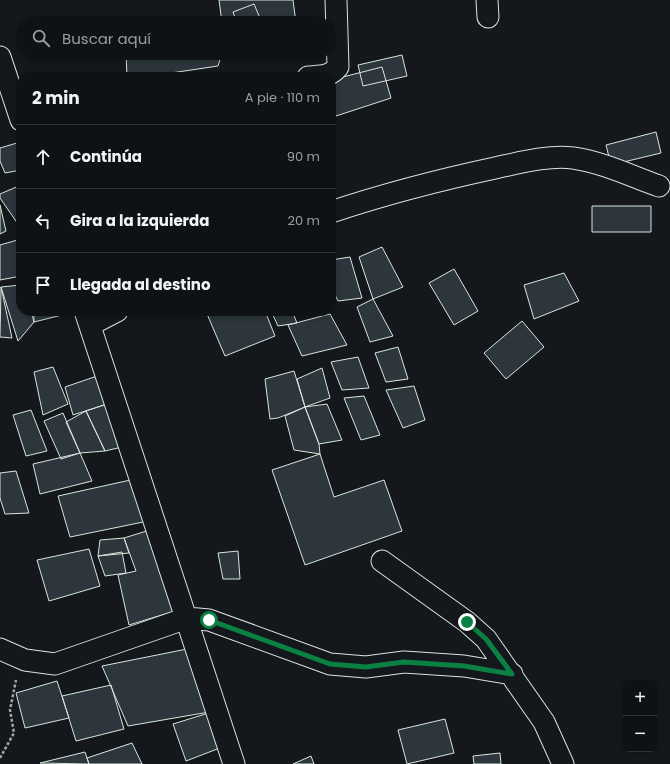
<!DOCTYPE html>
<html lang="es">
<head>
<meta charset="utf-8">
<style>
  body { margin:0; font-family:Poppins,sans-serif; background:#1d2022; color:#f1f3f6 }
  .controls { position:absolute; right:12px; bottom:12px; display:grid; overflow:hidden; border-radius:8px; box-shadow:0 2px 6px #0003 }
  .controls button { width:36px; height:36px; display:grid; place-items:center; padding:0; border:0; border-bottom:1px solid #2f3234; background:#0f1215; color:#f1f3f6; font:20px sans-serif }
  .stop { position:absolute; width:12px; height:12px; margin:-9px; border:3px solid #0b8043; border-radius:50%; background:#fff }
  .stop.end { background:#0b8043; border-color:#fff; box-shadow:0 1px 4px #0008 }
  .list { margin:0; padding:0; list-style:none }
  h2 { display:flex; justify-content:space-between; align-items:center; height:52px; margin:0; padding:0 16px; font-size:17px }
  h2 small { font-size:13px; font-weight:400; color:#9b9ea0 }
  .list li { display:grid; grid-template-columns:26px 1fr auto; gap:12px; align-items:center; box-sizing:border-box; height:64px; padding:0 16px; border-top:1px solid #2f3234 }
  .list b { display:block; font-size:15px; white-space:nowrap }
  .list em { font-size:13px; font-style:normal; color:#9b9ea0 }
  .icon { flex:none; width:22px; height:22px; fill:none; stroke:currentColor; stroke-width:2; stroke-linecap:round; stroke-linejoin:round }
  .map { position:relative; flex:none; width:670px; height:764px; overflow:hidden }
  .search { position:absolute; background:#0f1215; box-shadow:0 2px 6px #0003; left:16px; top:16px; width:320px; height:44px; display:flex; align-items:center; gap:10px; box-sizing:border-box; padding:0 14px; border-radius:22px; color:#9b9ea0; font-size:15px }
  .panel { position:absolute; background:#0f1215; box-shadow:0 2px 6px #0003; left:16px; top:72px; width:320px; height:244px; border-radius:16px }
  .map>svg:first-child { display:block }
  .building { fill:#2c363c; stroke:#d8e6dc }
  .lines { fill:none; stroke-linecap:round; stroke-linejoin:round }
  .street-casing { stroke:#d8e6dc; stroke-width:23 }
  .path { stroke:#9da8a2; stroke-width:2.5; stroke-dasharray:3 2; stroke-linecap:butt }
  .street { stroke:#14181c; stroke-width:21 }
  .route { stroke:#0b8043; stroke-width:5 }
</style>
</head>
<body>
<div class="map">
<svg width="670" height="764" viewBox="0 0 670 764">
  <rect width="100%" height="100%" fill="#14181c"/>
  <path class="building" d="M219,0H293L296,23H222Z
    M254,4L262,23H237L233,12Z
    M126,53H222L218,66L144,77H127Z
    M402,55L407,76L363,86L358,65Z
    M382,67L391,98L336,116L331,94V80Z
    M656,132L661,153L611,165L606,145Z
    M17,143L21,154V170L5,173L0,161V148Z
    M331,161L335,171H331Z
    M21,185V223L18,224L0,198V194Z
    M0,205L6,231L0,234Z
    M592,206H651V232H592Z
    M21,239V276L0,280V245Z
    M382,247L403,287L373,299L359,257Z
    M350,257L362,298L338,301L331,287V260Z
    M454,269L478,311L454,325L429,283Z
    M564,273L579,301L534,319L524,285Z
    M21,285V311H31L34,322L18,341L1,287Z
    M1,287L12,338L0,337Z
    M373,299L393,336L370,342L357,307Z
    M34,311H78L34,322Z
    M218,311H265L275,336L225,356L207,314Z
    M271,311H292L297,323L278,326Z
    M330,314L347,345L302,356L288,325Z
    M522,321L544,347L506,379L484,353Z
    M398,347L408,379L386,382L375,353Z
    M358,357L369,388L342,390L331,362Z
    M53,367L68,404L43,415L34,372Z
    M322,368L330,398L305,407L297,379Z
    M294,371L305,407L278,418L270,419L265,379Z
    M103,374L110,403L73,415L65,387Z
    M414,386L425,420L403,428L386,390Z
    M364,396L380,435L361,440L344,398Z
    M110,403L126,446L105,451L86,411Z
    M327,404L342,440L319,444L305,407Z
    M305,407L319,444L320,454L294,450L285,416Z
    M31,410L47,451L26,456L13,415Z
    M86,411L105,451L80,453L66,422Z
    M63,413L80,453L61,459L44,421Z
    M80,453L92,481L40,494L33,464Z
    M320,454L334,497L384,480L402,531L305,565L272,470Z
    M16,471L29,513L5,514L0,498V473Z
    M135,479L153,520L70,537L58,496Z
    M153,529L178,610L129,625L118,575L136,571L124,538Z
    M124,538L129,553L98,556L100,540Z
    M89,549L100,586L49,601L37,560Z
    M238,551L240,579H223L218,553Z
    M122,552L126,573L105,576L98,556Z
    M187,649L215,711L128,726L102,666Z
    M57,681L69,718L25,728L16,693Z
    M111,685L124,729L76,741L62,696Z
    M215,711L225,746L186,761L173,724Z
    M445,719L454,753L407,764L398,730Z
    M132,743L142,764H89L87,758Z
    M85,752L89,764L40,763Z
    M500,753L501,764H474L473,756Z
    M311,756L314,764H293Z"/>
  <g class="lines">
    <g class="street-casing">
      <path id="street" d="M487,0L488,17
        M0,57L21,120
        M308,77C321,76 330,77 338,67L336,0
        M331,212C385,194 439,180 495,168C519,163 547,155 573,158C602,162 631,176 659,186
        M85,311L234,764
        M90,325L117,311
        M382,561L467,622L486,639L544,722L563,764
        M0,649L25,660L55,664L187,618L209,620L330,664L366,667L404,662L464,666L512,674"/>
    </g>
    <path class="path" d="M0,758L14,733L10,710L16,680"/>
    <use href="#street" class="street"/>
  </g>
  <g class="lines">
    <path class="route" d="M209,620L330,664L366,667L404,662L464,666L512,674L486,639L467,622"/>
  </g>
</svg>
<div class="controls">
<button>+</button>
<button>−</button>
</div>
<div class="stop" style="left:209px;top:620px"></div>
<div class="stop end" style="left:467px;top:622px"></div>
<div class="search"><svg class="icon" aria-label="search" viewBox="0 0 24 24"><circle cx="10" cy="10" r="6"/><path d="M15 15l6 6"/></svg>Buscar aquí</div>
<section class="panel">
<h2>2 min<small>A pie · 110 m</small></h2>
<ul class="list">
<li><svg class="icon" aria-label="ahead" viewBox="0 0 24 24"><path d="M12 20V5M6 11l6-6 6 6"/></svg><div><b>Continúa</b></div><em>90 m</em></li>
<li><svg class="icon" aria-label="left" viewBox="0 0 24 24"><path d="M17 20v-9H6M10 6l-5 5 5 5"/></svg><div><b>Gira a la izquierda</b></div><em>20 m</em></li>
<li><svg class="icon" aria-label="arrive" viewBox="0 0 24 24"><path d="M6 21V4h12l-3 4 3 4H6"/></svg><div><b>Llegada al destino</b></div></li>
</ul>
</section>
</div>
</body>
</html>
